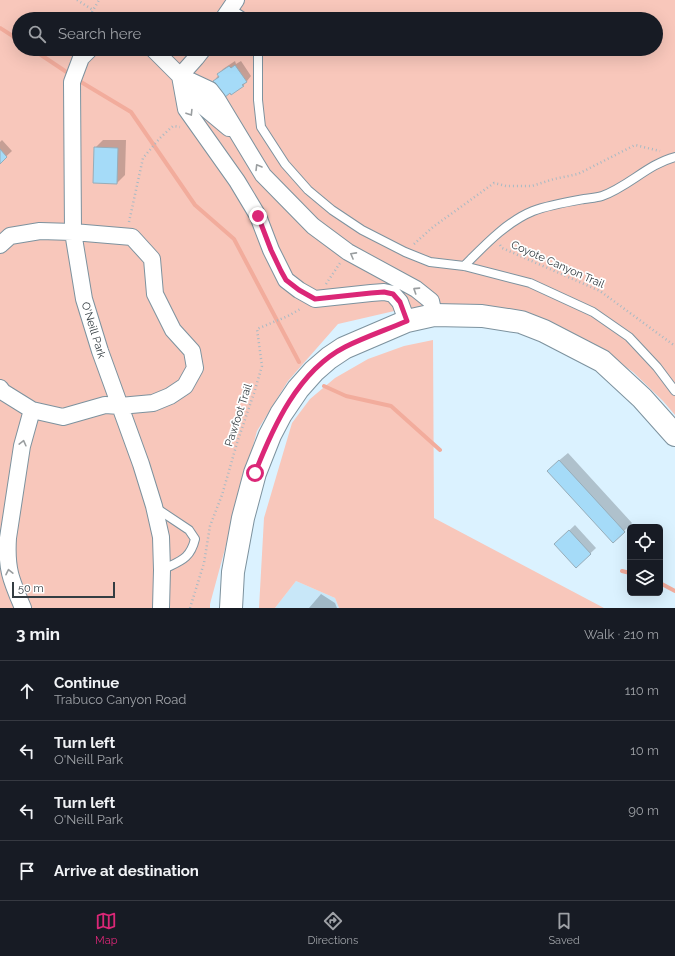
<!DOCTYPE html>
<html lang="en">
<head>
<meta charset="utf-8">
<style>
  body { margin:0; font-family:Raleway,sans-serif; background:#20242c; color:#f1f3f6 }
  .controls { position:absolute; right:12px; bottom:12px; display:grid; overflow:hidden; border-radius:6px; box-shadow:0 4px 16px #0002 }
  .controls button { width:36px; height:36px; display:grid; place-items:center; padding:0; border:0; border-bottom:1px solid #363941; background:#171b24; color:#f1f3f6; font:20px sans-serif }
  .scale { position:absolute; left:12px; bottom:10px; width:103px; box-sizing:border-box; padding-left:4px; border:2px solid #343d42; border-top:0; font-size:11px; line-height:14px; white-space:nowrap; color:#343d42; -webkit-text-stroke:3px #fff; paint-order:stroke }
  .stop { position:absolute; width:12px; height:12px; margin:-9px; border:3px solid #db2777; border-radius:50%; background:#fff }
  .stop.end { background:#db2777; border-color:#fff; box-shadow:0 1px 4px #0008 }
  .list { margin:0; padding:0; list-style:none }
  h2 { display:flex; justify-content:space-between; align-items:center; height:52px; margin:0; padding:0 16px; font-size:17px }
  h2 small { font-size:13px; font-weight:400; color:#9ea1a6 }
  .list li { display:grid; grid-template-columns:26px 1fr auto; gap:12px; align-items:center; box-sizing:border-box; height:60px; padding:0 16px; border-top:1px solid #363941 }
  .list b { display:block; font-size:15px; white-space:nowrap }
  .list p { margin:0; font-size:13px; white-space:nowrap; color:#9ea1a6 }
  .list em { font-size:13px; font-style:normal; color:#9ea1a6 }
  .icon { flex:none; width:22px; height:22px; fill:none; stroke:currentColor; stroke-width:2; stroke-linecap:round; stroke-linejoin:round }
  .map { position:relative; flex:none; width:675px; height:608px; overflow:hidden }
  .search { position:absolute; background:#171b24; box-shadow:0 4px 16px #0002; left:12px; right:12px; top:12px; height:44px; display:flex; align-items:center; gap:10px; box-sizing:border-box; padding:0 14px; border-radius:22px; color:#9ea1a6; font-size:15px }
  .sheet { height:292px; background:#171b24 }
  nav { display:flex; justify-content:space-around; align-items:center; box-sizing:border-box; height:56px; border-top:1px solid #363941; background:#171b24; font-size:11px; color:#9ea1a6 }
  nav a { display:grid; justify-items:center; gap:2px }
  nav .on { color:#db2777 }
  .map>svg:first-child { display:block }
  .built { fill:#c8e7f8 }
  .green { fill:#f8c7bb; fill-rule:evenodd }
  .shadow { fill:#0003 }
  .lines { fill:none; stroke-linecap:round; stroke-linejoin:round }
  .stream { stroke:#f2ac9c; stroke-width:4 }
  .building { fill:#a5dbf8; stroke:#97adb9 }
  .lane-casing { stroke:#7d929e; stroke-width:10 }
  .street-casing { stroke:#7d929e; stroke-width:18 }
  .secondary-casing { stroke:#7d929e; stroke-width:24 }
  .path { stroke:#a7bac4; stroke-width:2.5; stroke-dasharray:1 3; stroke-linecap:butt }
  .lane { stroke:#fff; stroke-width:8 }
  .street { stroke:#fff; stroke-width:16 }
  .secondary { stroke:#fff; stroke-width:22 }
  .oneway { stroke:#9a9ea0 }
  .route { stroke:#db2777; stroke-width:5 }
  .labels { text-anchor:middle; stroke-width:3.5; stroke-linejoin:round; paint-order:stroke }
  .street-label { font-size:11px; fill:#343d42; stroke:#fff }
</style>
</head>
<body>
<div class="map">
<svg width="675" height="608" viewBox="0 0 675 608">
  <rect width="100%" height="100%" fill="#dbf2ff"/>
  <path class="built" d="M296,581L335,598L339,608H275Z"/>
  <path class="green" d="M0,0H675V415L663,401L633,372L595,345L551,323L465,306L403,309L338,324L288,381L257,431L210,604V608H0ZM19,19H656V49H19Z
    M433,340L434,518L604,608H339L335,598L296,581L275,608H259L264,518L292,423L310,399L335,378L368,359L404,346Z"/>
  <path class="shadow" d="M235,61L236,64L241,61L251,76L243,86L214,81L223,69Z
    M2,140L12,151L0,162V142Z
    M103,140H126L125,175L117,183L95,148Z
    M568,453L632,523L613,542L556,463Z
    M575,525L596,548L576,567L555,544Z
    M321,594L335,603L337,608H309Z"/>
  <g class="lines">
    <path class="stream" d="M0,28L19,40
      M32,49L71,75
      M76,79L131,112L195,205L234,239L299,362
      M324,386L346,396L391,406L440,450
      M622,571L630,573
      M660,583L675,591"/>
  </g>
  <path class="building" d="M235,65L247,82L242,85L244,86L231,95L230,93L224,98L213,81L219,77L217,74L229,66L231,68Z
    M94,147L118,148L117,184L93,183Z
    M0,149L7,157L0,164Z
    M559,460L625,532L613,543L547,471Z
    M569,530L591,554L576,568L554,544Z"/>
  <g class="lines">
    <g class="lane-casing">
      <path id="lane" d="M231,9L242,16L244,19
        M258,49V100L261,127L285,164L308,190L332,210L362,230L405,252L430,262L464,266L530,283L593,312L629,337L657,367L675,391
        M464,266C484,246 506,222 533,211C549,205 567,202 584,199C590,198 596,198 602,196C628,187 648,164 675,157
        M156,508L189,530L195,539C190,560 179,561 162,570"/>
    </g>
    <g class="street-casing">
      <path id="street" d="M223,19L236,0
        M90,49L81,58L72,82L73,232L84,299L100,351L141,464L154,506L161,537L162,570L161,608
        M153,49L180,76L205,108L229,128
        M180,76L186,109L237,181L258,216L271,250L286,280L299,290L315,299L371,293L384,292L393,294L400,302L407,321
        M180,76L210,90L217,99L263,175L313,226L348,252L416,289L431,301L434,315
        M180,76L196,58L203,49
        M0,245L10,236L40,231L73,232L132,237L152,259L155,294L173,330L192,351L195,368L185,386L170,396L153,403L120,406L105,405L63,417L32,410L3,392L0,388
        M23,608C11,580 6,569 8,538L22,446L32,410"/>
    </g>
    <g class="secondary-casing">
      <path id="secondary" d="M231,608L233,572L243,518L255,473L270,435L281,414L298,389L314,371L329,358L344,348L407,321L434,315L482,316L521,322L544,331L602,361L642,398L675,435"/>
    </g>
    <path class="path" d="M77,0L93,10
      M88,19L99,0
      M129,222L143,158L160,138L173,126L180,127
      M414,244L433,227L494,183L506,186H532L554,179L578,174L635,145L660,151
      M500,245L502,248L600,291L675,346
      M326,284L340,263
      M190,608L204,563L210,526L222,495L237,443L255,390L262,366L257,329L288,316L302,308"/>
    <use href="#lane" class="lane"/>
    <use href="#street" class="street"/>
    <use href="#secondary" class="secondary"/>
  </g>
  <defs><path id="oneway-chevron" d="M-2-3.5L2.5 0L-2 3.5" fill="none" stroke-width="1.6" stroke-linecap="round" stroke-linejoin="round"/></defs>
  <g class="oneway">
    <use href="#oneway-chevron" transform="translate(190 113) rotate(58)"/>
    <use href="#oneway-chevron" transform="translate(258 167) rotate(-121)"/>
    <use href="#oneway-chevron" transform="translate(353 255) rotate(-151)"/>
    <use href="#oneway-chevron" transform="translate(416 290) rotate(-147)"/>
    <use href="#oneway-chevron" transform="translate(23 443) rotate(-76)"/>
    <use href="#oneway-chevron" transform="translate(9 572) rotate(-102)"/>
  </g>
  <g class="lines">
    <path class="route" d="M255,473C273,427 298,371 345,347C365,337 386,330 407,321L400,302L393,294L384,292L371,293L315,299L299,290L286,280L281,271L271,250L258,216"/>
  </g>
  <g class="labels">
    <g class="street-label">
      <text transform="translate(558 264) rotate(24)" y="4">Coyote Canyon Trail</text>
      <text transform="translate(94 330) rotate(73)" y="4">O'Neill Park</text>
      <text transform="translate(238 415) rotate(-72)" y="4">Pawfoot Trail</text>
    </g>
  </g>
</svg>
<div class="controls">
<button><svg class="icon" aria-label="locate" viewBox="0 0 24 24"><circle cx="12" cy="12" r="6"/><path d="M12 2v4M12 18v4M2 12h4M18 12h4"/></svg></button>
<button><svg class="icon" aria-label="layers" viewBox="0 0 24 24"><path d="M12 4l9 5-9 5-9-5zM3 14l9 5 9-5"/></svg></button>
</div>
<div class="scale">50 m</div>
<div class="stop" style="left:255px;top:473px"></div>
<div class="stop end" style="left:258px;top:216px"></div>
<div class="search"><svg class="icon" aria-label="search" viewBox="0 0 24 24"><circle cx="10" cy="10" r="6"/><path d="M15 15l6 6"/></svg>Search here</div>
</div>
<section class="sheet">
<h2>3 min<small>Walk · 210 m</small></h2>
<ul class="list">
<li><svg class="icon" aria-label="ahead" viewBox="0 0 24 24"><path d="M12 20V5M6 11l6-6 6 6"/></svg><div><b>Continue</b><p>Trabuco Canyon Road</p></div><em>110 m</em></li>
<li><svg class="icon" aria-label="left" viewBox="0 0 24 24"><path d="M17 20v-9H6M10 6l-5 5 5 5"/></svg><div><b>Turn left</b><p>O'Neill Park</p></div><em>10 m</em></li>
<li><svg class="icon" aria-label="left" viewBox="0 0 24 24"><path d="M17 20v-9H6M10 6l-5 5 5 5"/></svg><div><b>Turn left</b><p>O'Neill Park</p></div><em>90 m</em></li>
<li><svg class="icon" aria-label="arrive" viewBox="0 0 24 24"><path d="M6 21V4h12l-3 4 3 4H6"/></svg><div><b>Arrive at destination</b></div></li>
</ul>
</section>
<nav>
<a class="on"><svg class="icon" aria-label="map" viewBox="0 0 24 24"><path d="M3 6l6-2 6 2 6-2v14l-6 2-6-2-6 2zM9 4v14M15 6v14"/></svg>Map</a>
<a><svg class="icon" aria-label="directions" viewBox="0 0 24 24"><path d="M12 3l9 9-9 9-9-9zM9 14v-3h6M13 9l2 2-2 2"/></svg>Directions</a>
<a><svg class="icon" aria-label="saved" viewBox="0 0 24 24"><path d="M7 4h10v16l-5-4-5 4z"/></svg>Saved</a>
</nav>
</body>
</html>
